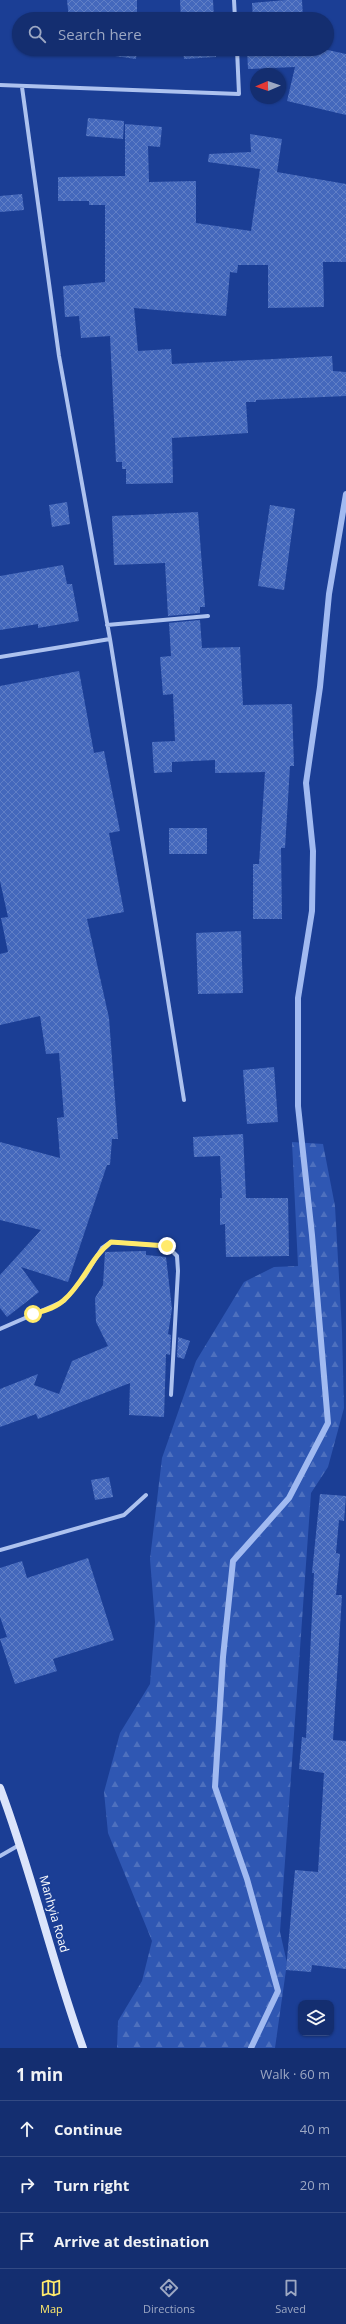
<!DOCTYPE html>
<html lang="en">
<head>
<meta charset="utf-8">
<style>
  body { margin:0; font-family:"Open Sans",sans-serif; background:#213a78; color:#f1f3f6 }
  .controls { position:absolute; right:12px; bottom:12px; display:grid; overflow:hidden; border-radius:8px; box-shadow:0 1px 3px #0004 }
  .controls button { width:36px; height:36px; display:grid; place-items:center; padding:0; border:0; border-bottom:1px solid #334a83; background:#142e70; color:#f1f3f6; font:20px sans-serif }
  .compass { position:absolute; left:250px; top:68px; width:36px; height:36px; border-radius:50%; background:#142e70; box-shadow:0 1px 3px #0004; rotate:268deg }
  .stop { position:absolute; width:12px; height:12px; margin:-9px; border:3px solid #ffea6c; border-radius:50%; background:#fff }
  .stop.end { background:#ffea6c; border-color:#fff; box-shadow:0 1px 4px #0008 }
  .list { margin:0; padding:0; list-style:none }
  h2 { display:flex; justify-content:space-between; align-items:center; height:52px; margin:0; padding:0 16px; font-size:17px }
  h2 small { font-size:13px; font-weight:400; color:#9da8c3 }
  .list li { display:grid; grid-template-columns:26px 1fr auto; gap:12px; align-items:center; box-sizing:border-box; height:56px; padding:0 16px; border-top:1px solid #334a83 }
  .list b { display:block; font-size:15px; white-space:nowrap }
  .list em { font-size:13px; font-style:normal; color:#9da8c3 }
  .icon { flex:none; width:22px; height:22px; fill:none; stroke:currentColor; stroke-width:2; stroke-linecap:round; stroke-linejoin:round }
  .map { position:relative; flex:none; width:346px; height:2048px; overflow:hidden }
  .search { position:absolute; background:#142e70; box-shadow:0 1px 3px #0004; left:12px; right:12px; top:12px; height:44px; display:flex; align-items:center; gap:10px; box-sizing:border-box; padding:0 14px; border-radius:22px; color:#9da8c3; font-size:15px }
  .sheet { height:220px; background:#142e70 }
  nav { display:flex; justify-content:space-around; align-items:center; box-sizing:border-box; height:56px; border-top:1px solid #334a83; background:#142e70; font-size:11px; color:#9da8c3 }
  nav a { display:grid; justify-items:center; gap:2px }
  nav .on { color:#ffea6c }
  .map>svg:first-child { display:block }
  .forest { fill:url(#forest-firs) }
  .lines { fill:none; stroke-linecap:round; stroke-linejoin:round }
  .stream { stroke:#a1baf1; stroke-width:6 }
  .building { fill:url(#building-cross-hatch) }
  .street { stroke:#adc2ef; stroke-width:4 }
  .secondary { stroke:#dbe4fb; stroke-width:8 }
  .route { stroke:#ffea6c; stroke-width:5 }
  .labels { text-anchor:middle; stroke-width:3.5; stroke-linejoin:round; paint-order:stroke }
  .street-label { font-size:12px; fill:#fff; stroke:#1b3e95 }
</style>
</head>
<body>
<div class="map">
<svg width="346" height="2048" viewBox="0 0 346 2048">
  <defs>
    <pattern id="forest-firs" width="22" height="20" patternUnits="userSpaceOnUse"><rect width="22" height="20" fill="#2f57b3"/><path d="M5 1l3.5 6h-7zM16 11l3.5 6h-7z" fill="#4e70be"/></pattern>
    <pattern id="building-cross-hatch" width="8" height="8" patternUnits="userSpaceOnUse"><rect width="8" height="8" fill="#4468bc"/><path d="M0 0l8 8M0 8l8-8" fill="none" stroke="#607fc6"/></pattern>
  </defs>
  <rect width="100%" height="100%" fill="#1b3e95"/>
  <path class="forest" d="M292,1142L323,1144L335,1206L342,1331L344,1408L328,1467L311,1493L280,1932L287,1963L275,2048H117L118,2021L142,1981L152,1941L108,1833L104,1792L120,1733L150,1684L155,1622L150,1559L162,1458L196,1361L244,1282L274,1267L298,1266Z"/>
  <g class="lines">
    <path class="stream" d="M251,2048L278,1991L247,1879L215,1787L223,1657L233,1561L289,1498L328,1423L312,1235L298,1106V998L312,911L313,851L306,783L320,687L329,594L346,494"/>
  </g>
  <path class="building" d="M67,0H137V19H69Z
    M180,0H213L214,19H181Z
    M286,0H302L303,19H253L252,3Z
    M71,49H137L136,59L94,53L72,55Z
    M183,49H216V57L184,59Z
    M247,49H323L346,54V115L287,101L295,67L248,69Z
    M88,118L124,121L123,139L86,136Z
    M125,124L162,127L160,147L148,146L149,182L196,181V223L251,231L260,169L208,162L209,154L251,152L250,134L282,139L277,172L346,184V262H323L324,307L268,308V265H238L237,273L230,272L226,316L134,308L138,351L171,349L172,364L332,356L333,371L346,372V396L256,400V402H246L248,433L172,438L173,483L126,484V469H122V462H116L110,336L81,338L79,316L65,317L63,286L105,282V205H89V201H58V177L125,176Z
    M22,194L24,210L0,212V196Z
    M67,502L70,524L52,527L49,505Z
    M270,505L295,509L284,590L258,586Z
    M198,512L205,607H200V613L168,616L165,563L114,565L112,516Z
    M63,565L67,584H72L79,621L38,628V624L0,630V576Z
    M200,620L202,648L240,647L243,705L292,704L294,766H290L285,848H281L282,919H253V864H259L265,772L215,773V760L172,762V772L154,773L152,742L175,741L173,694L163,695L160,657L171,656L169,623Z
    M79,671L94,753L104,751L120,831L109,833L124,912L87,919L109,1018L118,1139H112L110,1165H107L68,1282L21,1267L39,1292L7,1317L0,1308V1275L41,1230L0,1220V1142L60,1158L57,1118L64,1117L59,1053L46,1054L40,1016L0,1025V954L8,952L1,918L8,917L0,881V686Z
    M169,828H207V854H169Z
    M241,931L243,993L198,994L196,933Z
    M274,1067L278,1122L247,1124L243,1070Z
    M243,1134L246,1198H288L289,1256L226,1257L225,1224L220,1225V1198H222L220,1156L194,1157L193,1137Z
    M146,1251V1255L166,1257L172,1309L168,1334L171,1335L170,1355L166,1354L164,1417L129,1415L130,1383L38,1419L36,1414L0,1427V1389L38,1374L34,1385L59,1394L72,1361L108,1346L96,1322L95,1298L103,1285L105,1252Z
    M178,1337L190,1341L184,1359L177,1357Z
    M109,1477L113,1497L95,1500L91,1480Z
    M320,1494L346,1496L344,1521L339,1520L336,1553L340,1554L336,1595H342L333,1740L346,1741V1969L312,1965L311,1972L286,1970L295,1870L318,1872L324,1773L299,1769L302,1737L306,1738L314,1573H312Z
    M88,1558L114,1640L53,1659L57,1671L15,1684L0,1639L7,1637L0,1617V1568L22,1561L27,1578Z"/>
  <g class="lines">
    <path class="street" d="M234,0L235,19
      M0,85L239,94L237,49
      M22,87L59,356L110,639L184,1100
      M107,625L208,616
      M0,657L110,639
      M0,1329L64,1301L85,1276L102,1248L111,1242L167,1246L177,1256L178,1271L171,1395
      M0,1550L124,1515L146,1495
      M0,1856L21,1844"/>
    <path class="secondary" d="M0,1788C32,1873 52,1962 83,2048"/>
  </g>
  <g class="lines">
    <path class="route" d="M33,1314C43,1311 56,1308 64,1300C83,1284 91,1257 111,1242L167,1246"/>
  </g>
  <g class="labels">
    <g class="street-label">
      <text transform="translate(54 1914) rotate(74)" y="4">Manhyia Road</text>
    </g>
  </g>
</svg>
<div class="controls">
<button><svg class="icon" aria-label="layers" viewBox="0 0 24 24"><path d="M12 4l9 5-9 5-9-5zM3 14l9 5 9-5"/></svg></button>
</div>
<svg class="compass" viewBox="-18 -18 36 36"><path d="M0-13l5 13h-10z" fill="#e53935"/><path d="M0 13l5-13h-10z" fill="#9da8c3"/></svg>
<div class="stop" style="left:33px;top:1314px"></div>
<div class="stop end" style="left:167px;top:1246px"></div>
<div class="search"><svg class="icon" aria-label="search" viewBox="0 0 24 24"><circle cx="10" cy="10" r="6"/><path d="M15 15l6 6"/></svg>Search here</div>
</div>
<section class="sheet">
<h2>1 min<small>Walk · 60 m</small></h2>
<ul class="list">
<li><svg class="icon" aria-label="ahead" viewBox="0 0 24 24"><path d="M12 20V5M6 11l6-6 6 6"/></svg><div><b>Continue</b></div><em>40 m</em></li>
<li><svg class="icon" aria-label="right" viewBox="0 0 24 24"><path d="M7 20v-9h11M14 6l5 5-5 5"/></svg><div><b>Turn right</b></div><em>20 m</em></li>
<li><svg class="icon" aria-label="arrive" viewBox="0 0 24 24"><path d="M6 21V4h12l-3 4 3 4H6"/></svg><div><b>Arrive at destination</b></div></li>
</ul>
</section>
<nav>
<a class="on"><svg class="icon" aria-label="map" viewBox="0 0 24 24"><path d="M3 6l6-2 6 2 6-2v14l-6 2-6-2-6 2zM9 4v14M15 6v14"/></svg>Map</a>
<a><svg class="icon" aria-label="directions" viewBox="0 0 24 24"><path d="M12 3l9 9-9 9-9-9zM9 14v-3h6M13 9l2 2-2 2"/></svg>Directions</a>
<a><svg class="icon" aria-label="saved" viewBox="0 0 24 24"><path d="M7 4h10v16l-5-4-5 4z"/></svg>Saved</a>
</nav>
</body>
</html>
